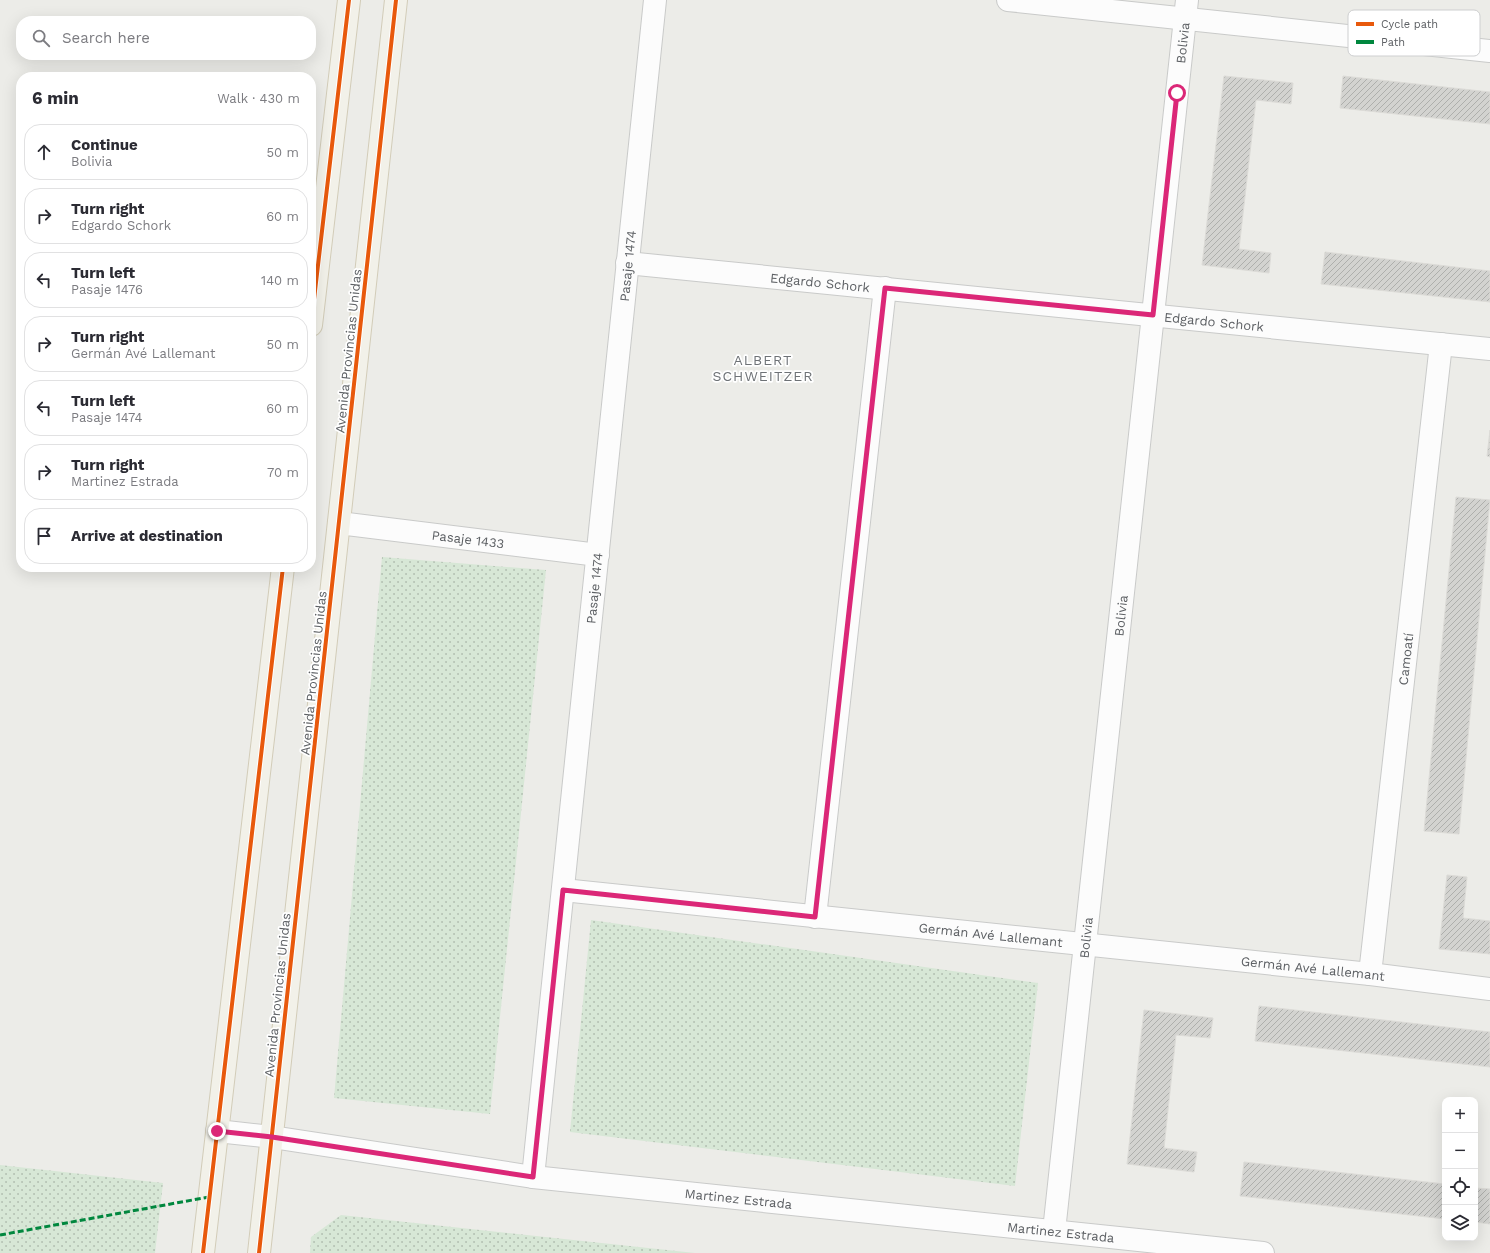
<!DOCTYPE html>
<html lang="en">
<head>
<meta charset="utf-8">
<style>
  body { margin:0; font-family:"Work Sans",sans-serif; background:#f2f2f3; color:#2b2b33 }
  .controls { position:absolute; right:12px; bottom:12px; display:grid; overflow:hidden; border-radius:8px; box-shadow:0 4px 16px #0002 }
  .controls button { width:36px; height:36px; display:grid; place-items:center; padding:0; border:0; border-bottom:1px solid #e1e1e2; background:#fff; color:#2b2b33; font:20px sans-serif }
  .stop { position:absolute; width:12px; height:12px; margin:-9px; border:3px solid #db2777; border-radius:50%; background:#fff }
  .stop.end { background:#db2777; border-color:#fff; box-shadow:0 1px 4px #0008 }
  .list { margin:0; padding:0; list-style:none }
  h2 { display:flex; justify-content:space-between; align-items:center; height:52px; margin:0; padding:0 16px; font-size:17px }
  h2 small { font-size:13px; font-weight:400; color:#7c7c81 }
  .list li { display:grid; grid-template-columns:26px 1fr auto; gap:12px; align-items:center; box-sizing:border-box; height:56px; margin:0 8px 8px; padding:0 8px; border:1px solid #e1e1e2; border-radius:16px }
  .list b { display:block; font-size:15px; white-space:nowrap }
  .list p { margin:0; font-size:13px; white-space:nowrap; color:#7c7c81 }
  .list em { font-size:13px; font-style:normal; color:#7c7c81 }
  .icon { flex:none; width:22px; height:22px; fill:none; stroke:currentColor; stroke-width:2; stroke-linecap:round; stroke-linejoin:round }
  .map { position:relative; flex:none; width:1490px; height:1253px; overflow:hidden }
  .search { position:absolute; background:#fff; box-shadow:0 4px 16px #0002; left:16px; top:16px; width:300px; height:44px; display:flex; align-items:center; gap:10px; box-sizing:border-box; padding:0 14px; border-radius:16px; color:#7c7c81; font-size:15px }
  .panel { position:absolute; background:#fff; box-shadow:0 4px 16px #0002; left:16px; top:72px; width:300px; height:500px; border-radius:16px }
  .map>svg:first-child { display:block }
  .grass { fill:url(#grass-dots) }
  .building { fill:url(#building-hatch); stroke:#dcdbd7 }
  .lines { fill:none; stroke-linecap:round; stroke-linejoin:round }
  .minor-casing { stroke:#c9cac9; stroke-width:24 }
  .major-casing { stroke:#d2ccb8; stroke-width:24 }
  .minor { stroke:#fcfcfc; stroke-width:22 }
  .major { stroke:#f2f1e9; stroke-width:22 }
  .quiet { stroke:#00873e; stroke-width:3; stroke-dasharray:6 3; stroke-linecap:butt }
  .cycleway-casing { stroke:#fff; stroke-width:6 }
  .cycleway { stroke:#e8590c; stroke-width:4 }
  .route { stroke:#db2777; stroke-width:5 }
  .labels { text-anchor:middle; stroke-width:3.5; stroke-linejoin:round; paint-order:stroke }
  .street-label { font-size:13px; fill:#5d6064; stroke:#fff }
  .neighbourhood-label { font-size:14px; letter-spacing:1px; fill:#6e7276; stroke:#fff }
  .key { fill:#fff; stroke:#cecfd0; stroke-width:1 }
  .key-label { font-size:11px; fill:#5d6064 }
</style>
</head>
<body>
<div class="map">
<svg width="1490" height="1253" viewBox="0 0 1490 1253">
  <defs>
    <pattern id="grass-dots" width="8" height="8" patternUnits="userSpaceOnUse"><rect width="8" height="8" fill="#d7e7d6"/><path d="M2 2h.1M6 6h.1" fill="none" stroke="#b2bfb1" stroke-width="1.8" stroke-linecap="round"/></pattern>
    <pattern id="building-hatch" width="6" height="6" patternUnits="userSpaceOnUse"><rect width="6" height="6" fill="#d3d3d0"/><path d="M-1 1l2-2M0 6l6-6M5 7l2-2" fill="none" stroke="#aeafac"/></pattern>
  </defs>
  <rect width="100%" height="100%" fill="#ecece8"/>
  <path class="grass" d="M382,557L546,570L490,1114L334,1098Z
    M591,920L1038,983L1015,1186L570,1132Z
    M0,1165L163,1183L155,1253H0Z
    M341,1215L695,1253H310L311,1237Z"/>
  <path class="building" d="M1224,76L1293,83L1291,104L1256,100L1239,249L1271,253L1269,273L1202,265Z
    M1343,76L1490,92V124L1340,108Z
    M1325,252L1490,271V302L1321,284Z
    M1490,430V457L1487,456Z
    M1456,497L1490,500L1459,834L1424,831Z
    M1447,875L1467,877L1463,918L1490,921V954L1439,949Z
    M1259,1006L1490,1032V1067L1255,1041Z
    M1144,1010L1213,1018L1210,1038L1176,1035L1164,1148L1197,1152L1194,1172L1127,1164Z
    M1244,1162L1445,1184V1219L1240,1196Z
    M1475,1188L1490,1189V1224L1475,1222Z"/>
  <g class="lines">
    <g class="minor-casing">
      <g id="minor">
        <path d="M1008,0L1490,51"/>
        <path id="s1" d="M627,263L1490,349"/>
        <path id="s2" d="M339,523L598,555"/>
        <path id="s3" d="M563,890L1370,974L1490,989"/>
        <path d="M815,917L885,288"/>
        <path id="s4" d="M1370,974L1441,344"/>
        <path id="s5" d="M217,1131L272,1137L533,1177L1263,1253"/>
        <path id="s6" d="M533,1177L655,0"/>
        <path id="s7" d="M1054,1231L1187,0"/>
      </g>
    </g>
    <g class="major-casing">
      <path id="major" d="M311,325L349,0
        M203,1253L283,567
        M259,1253L396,0"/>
    </g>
    <use href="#minor" class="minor"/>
    <use href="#major" class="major"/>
    <path class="quiet" d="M0,1235L209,1197"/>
    <g class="cycleway-casing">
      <path id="cycleway" d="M311,325L349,0
        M203,1253L283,567
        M259,1253L396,0"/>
    </g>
    <use href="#cycleway" class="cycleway"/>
  </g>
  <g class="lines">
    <path class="route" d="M217,1131L272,1137L533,1177L563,890L815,917L885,288L1153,315L1177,93"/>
  </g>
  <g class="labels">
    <g class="street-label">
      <text dy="5" stroke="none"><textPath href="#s7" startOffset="1195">Bolivia</textPath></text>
      <text dy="5" stroke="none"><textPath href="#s6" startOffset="916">Pasaje 1474</textPath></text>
      <text dy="5" stroke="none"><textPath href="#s1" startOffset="194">Edgardo Schork</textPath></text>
      <text dy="5" stroke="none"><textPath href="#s1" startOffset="590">Edgardo Schork</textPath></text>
      <text transform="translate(348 351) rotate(-84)" y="5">Avenida Provincias Unidas</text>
      <text dy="5" stroke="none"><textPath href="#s2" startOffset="130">Pasaje 1433</textPath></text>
      <text dy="5" stroke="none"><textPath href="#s6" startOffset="592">Pasaje 1474</textPath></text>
      <text dy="5" stroke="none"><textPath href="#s7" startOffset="619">Bolivia</textPath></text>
      <text dy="5" stroke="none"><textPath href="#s4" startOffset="317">Camoatí</textPath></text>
      <text transform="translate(313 673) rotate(-84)" y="5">Avenida Provincias Unidas</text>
      <text dy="5" stroke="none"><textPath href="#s3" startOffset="430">Germán Avé Lallemant</textPath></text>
      <text dy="5" stroke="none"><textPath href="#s7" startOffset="295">Bolivia</textPath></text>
      <text dy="5" stroke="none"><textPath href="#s3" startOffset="754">Germán Avé Lallemant</textPath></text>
      <text transform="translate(277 995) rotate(-84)" y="5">Avenida Provincias Unidas</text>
      <text dy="5" stroke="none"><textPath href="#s5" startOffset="526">Martinez Estrada</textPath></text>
      <text dy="5" stroke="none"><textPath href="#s5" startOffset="850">Martinez Estrada</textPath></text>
    </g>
    <g class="neighbourhood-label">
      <text x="763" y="365">ALBERT<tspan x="763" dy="16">SCHWEITZER</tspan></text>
    </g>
  </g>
  <rect x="1348" y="10" width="132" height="46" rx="6" class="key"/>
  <rect x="1356" y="22" width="18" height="4" fill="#e8590c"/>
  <rect x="1356" y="40" width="18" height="4" fill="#00873e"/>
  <g class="key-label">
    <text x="1381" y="28">Cycle path</text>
    <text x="1381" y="46">Path</text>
  </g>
</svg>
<div class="controls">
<button>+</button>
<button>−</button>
<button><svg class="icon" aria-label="locate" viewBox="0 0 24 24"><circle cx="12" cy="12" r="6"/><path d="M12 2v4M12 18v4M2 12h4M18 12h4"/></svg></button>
<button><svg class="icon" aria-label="layers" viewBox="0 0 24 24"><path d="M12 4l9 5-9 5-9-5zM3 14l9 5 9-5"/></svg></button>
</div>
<div class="stop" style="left:1177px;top:93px"></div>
<div class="stop end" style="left:217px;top:1131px"></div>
<div class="search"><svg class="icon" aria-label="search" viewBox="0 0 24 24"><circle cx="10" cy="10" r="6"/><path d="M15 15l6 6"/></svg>Search here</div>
<section class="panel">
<h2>6 min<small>Walk · 430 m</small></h2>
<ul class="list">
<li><svg class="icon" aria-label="ahead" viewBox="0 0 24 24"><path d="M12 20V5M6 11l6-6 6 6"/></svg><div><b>Continue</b><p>Bolivia</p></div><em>50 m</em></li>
<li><svg class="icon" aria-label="right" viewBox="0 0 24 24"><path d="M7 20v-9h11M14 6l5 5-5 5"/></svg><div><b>Turn right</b><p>Edgardo Schork</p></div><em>60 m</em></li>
<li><svg class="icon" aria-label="left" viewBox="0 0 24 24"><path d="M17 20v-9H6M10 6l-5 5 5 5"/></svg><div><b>Turn left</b><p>Pasaje 1476</p></div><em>140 m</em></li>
<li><svg class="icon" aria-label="right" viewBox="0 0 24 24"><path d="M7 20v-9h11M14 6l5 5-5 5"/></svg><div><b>Turn right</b><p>Germán Avé Lallemant</p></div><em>50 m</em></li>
<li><svg class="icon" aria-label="left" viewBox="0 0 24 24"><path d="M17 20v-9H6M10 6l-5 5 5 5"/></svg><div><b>Turn left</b><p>Pasaje 1474</p></div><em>60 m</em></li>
<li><svg class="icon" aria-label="right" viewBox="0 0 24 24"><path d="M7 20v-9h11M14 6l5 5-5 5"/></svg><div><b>Turn right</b><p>Martinez Estrada</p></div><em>70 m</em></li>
<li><svg class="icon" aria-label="arrive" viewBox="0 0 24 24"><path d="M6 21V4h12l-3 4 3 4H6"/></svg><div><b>Arrive at destination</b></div></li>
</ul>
</section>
</div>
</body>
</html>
